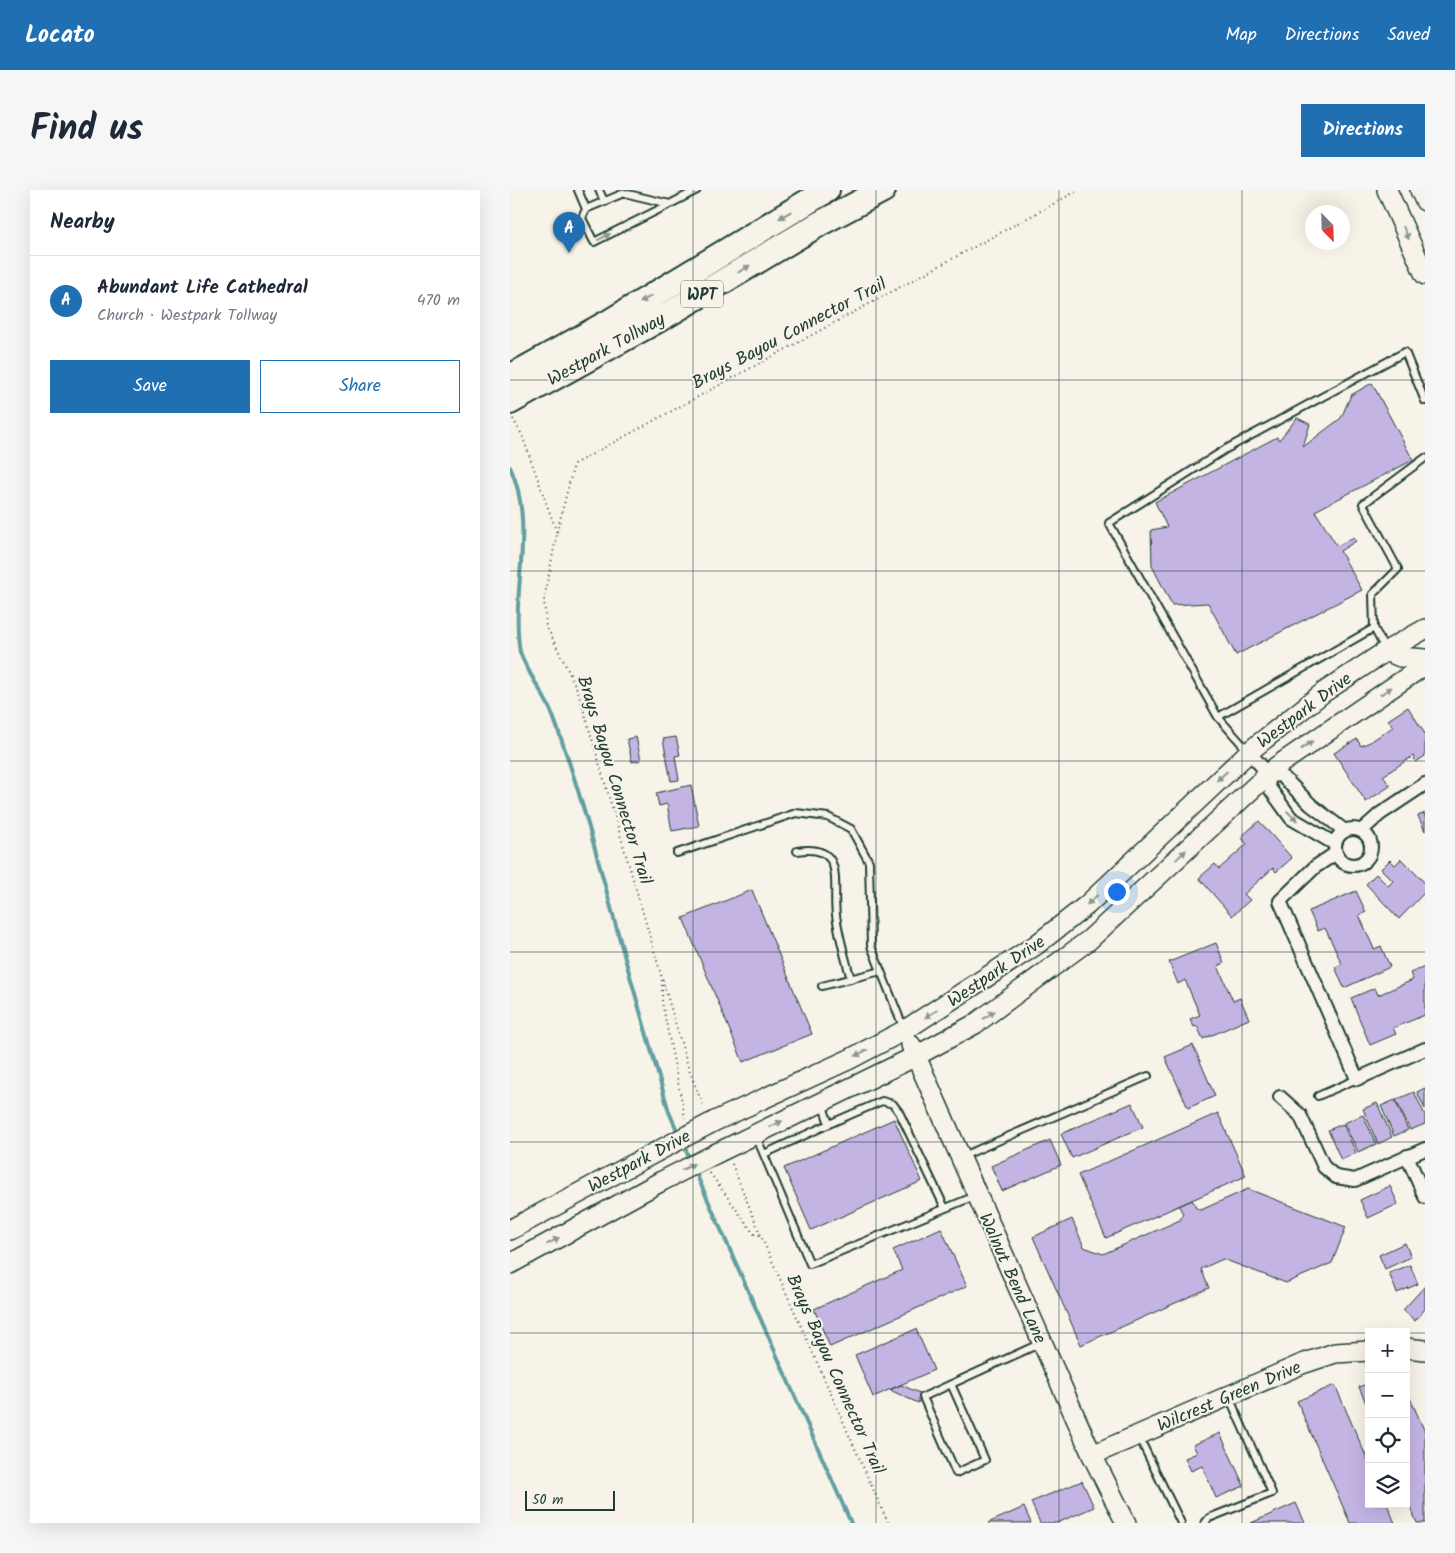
<!DOCTYPE html>
<html lang="en">
<head>
<meta charset="utf-8">
<style>
  body { margin:0; font-family:Kalam,sans-serif; background:#f6f6f7; color:#1f2937 }
  .controls { position:absolute; right:15px; bottom:15px; display:grid; overflow:hidden; border-radius:0px; box-shadow:0 5px 20px #0002 }
  .controls button { width:45px; height:45px; display:grid; place-items:center; padding:0; border:0; border-bottom:1px solid #e0e1e3; background:#fff; color:#1f2937; font:25px sans-serif }
  .compass { position:absolute; left:795px; top:15px; width:45px; height:45px; border-radius:50%; background:#fff; box-shadow:0 5px 20px #0002; rotate:157deg }
  .scale { position:absolute; left:15px; bottom:12px; width:90px; box-sizing:border-box; padding-left:5px; border:2px solid #1f3d34; border-top:0; font-size:14px; line-height:18px; white-space:nowrap; color:#1f3d34; -webkit-text-stroke:4px #f7f3e8; paint-order:stroke }
  .you { position:absolute; left:606px; top:701px; width:18px; height:18px; margin:-12px; border:4px solid #fff; border-radius:50%; background:#1a73e8; box-shadow:0 0 0 8px #1a73e833 }
  .badge { display:grid; place-items:center; width:32px; height:32px; border-radius:50%; background:#1f6fb2; color:#fff; font-size:16px; font-weight:700 }
  .pin { position:absolute; translate:-50% -41px; filter:drop-shadow(0 1px 2px #0008) }
  .pin::after { content:''; position:absolute; top:26px; width:18px; height:15px; background:inherit; clip-path:polygon(0 0,100% 0,50% 100%) }
  .list { margin:0; padding:0; list-style:none }
  h2 { display:flex; justify-content:space-between; align-items:center; height:65px; margin:0; padding:0 20px; font-size:21px }
  h2 small { font-size:16px; font-weight:400; color:#747a83 }
  .list li { display:grid; grid-template-columns:32px 1fr auto; gap:15px; align-items:center; box-sizing:border-box; height:90px; padding:0 20px; border-top:1px solid #e0e1e3 }
  .list b { display:block; font-size:19px; white-space:nowrap }
  .list p { margin:0; font-size:16px; white-space:nowrap; color:#747a83 }
  .list em { font-size:16px; font-style:normal; color:#747a83 }
  .actions { display:flex; gap:10px; padding:15px 20px }
  .actions a { flex:1; padding:11px 0; border:1px solid #1f6fb2; border-radius:0px; text-align:center; font-size:18px; color:#1f6fb2 }
  .actions .main { background:#1f6fb2; color:#fff }
  .icon { flex:none; width:28px; height:28px; fill:none; stroke:currentColor; stroke-width:2; stroke-linecap:round; stroke-linejoin:round }
  .map { position:relative; flex:none; width:915px; height:1333px; overflow:hidden; border-radius:0px }
  header { display:flex; align-items:center; gap:30px; box-sizing:border-box; height:70px; padding:0 25px; background:#1f6fb2; color:#fff }
  header strong { font-size:24px }
  nav { display:flex; gap:28px; margin-inline-start:auto; font-size:18px }
  .intro { display:flex; align-items:center; justify-content:space-between; box-sizing:border-box; height:120px; padding:0 30px }
  h1 { margin:0; font-size:35px }
  .button { padding:12px 22px; border-radius:0px; background:#1f6fb2; color:#fff; font-size:18px; font-weight:700 }
  main { display:flex; gap:30px; padding:0 30px }
  aside { flex:1; background:#fff; border-radius:0px; box-shadow:0 5px 20px #0002 }
  .map>svg:first-child { display:block }
  .lines { fill:none; stroke-linecap:round; stroke-linejoin:round }
  .stream { stroke:#629fa1; stroke-width:4 }
  .building { fill:#c4b4e4; stroke:#1f3d34 }
  .lane-casing { stroke:#1f3d34; stroke-width:10 }
  .street-casing { stroke:#1f3d34; stroke-width:16 }
  .secondary-casing { stroke:#1f3d34; stroke-width:22 }
  .highway-casing { stroke:#1f3d34; stroke-width:28 }
  .path { stroke:#1f3d34; stroke-width:2; stroke-dasharray:1 4; stroke-linecap:butt }
  .lane { stroke:#f7f3e8; stroke-width:6 }
  .street { stroke:#f7f3e8; stroke-width:12 }
  .secondary { stroke:#f7f3e8; stroke-width:19 }
  .highway { stroke:#f7f3e8; stroke-width:24 }
  .secondary-bridge-casing { stroke:#1f3d34; stroke-width:22; stroke-linecap:butt }
  .secondary-bridge { stroke:#f7f3e8; stroke-width:19 }
  .oneway { fill:#8b988e }
  .grid { fill:none; stroke:#1f3d34; stroke-width:1; stroke-opacity:0.55 }
  .labels { text-anchor:middle; stroke-width:4; stroke-linejoin:round; paint-order:stroke }
  .shield { fill:#f7f3e8; stroke:#60746a; stroke-width:1 }
  .shield-label { font-size:16px; font-weight:bold; fill:#1f3d34 }
  .street-label { font-size:18px; fill:#1f3d34; stroke:#f7f3e8 }
</style>
</head>
<body>
<header>
<strong>Locato</strong>
<nav><a>Map</a><a>Directions</a><a>Saved</a></nav>
</header>
<div class="intro"><h1>Find us</h1><a class="button">Directions</a></div>
<main>
<aside>
<h2>Nearby<small></small></h2>
<ul class="list">
<li><span class="badge">A</span><div><b>Abundant Life Cathedral</b><p>Church · Westpark Tollway</p></div><em>470 m</em></li>
</ul>
<div class="actions"><a class="main">Save</a><a>Share</a></div>
</aside>
<div class="map">
<svg width="915" height="1333" viewBox="0 0 915 1333">
  <rect width="100%" height="100%" fill="#f7f3e8"/>
  <filter id="ink" filterUnits="userSpaceOnUse"><feTurbulence type="fractalNoise" baseFrequency=".02" numOctaves="2"/><feDisplacementMap in="SourceGraphic" scale="10" xChannelSelector="R" yChannelSelector="G"/><feConvolveMatrix kernelMatrix="1 2 1 2 8 2 1 2 1" color-interpolation-filters="sRGB"/></filter>
  <g filter="url(#ink)">
    <g class="lines">
      <path class="stream" d="M0,277C27,336 0,401 10,462C18,485 35,504 43,526C67,591 85,658 103,725C121,791 140,856 159,922L169,945
        M173,953L180,970
        M185,981L341,1333"/>
    </g>
    <path class="building" d="M862,193L903,270L805,321L827,356L844,347L846,351L830,361L852,400L726,465L698,413L662,415L642,376L641,340L657,337L645,312L767,247L769,250L787,228L800,234L793,257L831,228L841,205Z
      M898,517L915,544V566L906,572L903,566L873,586L880,596L856,612L824,563L847,549L851,556L860,552L883,537L878,530Z
      M126,547L131,570L122,572L117,549Z
      M166,547L170,565L165,566L169,590L161,591L153,549Z
      M181,595L189,636L162,641L157,614L149,616L146,603Z
      M915,623V641L908,626Z
      M749,631L782,668L766,682L763,678L734,704L740,710L722,726L689,688L705,674L709,679L737,654L731,647Z
      M891,669L915,693V702L889,729L856,694L866,684L878,696L883,691L871,679L880,670L885,675Z
      M242,700L302,844L233,872L173,728Z
      M846,701L856,722L849,725L864,759L871,756L880,777L834,798L825,777L832,774L815,738L808,741L799,721Z
      M706,753L714,773L708,776L723,811L730,808L739,829L693,849L687,836L684,837L680,829L690,825L675,790L668,794L659,772Z
      M915,777V825L883,838L886,844L860,855L841,808L865,798L868,805L903,790L900,783Z
      M683,855L705,906L678,918L655,867Z
      M915,898V919L907,902Z
      M904,902L915,925V934L900,940L886,910Z
      M885,910L898,940L884,946L871,916Z
      M622,913L633,937L562,968L551,944Z
      M867,913L882,947L868,954L853,919Z
      M708,923L736,986L596,1048L568,985Z
      M853,925L866,954L848,962L834,933Z
      M384,929L412,991L301,1040L274,978Z
      M833,934L846,963L831,970L818,940Z
      M540,950L551,975L492,1001L481,976Z
      M880,996L888,1014L858,1028L850,1010Z
      M738,999L836,1037L822,1073L776,1093L713,1069L691,1079L699,1098L571,1155L523,1047L562,1029L574,1057L593,1064L670,1030L673,1024L669,1016L682,1010L686,1018L691,1020Z
      M431,1038L457,1096L320,1157L304,1119L392,1080L383,1060Z
      M895,1053L901,1067L875,1079L869,1065Z
      M900,1075L908,1094L887,1103L879,1083Z
      M915,1096V1119L905,1131L893,1120Z
      M406,1139L424,1180L363,1207L345,1165Z
      M859,1193V1220L849,1197Z
      M391,1195L412,1204L408,1213L380,1200Z
      M825,1195L859,1273V1314H877L885,1333H840L787,1211Z
      M896,1199L915,1242V1333H907L896,1307Z
      M710,1243L734,1296L706,1308L692,1276L681,1281L675,1268L687,1263L683,1255Z
      M572,1291L584,1317L547,1333H530L521,1312Z
      M786,1313L795,1333H741Z
      M514,1317L521,1333H478Z"/>
    <g class="lines">
      <g class="lane-casing">
        <path id="lane" d="M68,0L76,19L114,3L160,14L187,0
          M89,0L94,11
          M76,19L72,28L84,52L160,14
          M864,438L863,404L888,379L853,314L915,268
          M708,527L599,333L716,259L895,162L915,211
          M738,561L708,527L864,438L875,459
          M287,661C337,653 322,694 326,725C329,747 335,768 341,789
          M167,663L286,623L318,627L341,639L359,672L361,756L394,839
          M312,796L371,781
          M808,906L847,889
          M319,934L372,911L383,914L389,922L435,1018
          M246,946L300,1074L465,1006
          M254,964L319,934L312,913
          M453,966L638,886
          M441,1194L475,1270L446,1283L413,1207L531,1153
          M629,1247L671,1333
          M695,1333L699,1328L762,1303L719,1207"/>
      </g>
      <g class="street-casing">
        <path id="street" d="M739,562L760,586
          M760,586L758,596L781,628L825,654
          M760,586L771,585L801,615L835,641
          M825 657a18 18 0 1 1 36 0a18 18 0 1 1-36 0Z
          M851,641L870,624L915,594
          M826,663L805,677L770,711L847,889L915,859
          M770,907L790,925L814,977L826,987L845,990L915,959
          M897,966L915,1007"/>
      </g>
      <g class="secondary-casing">
        <path id="secondary" d="M877,0L915,85
          M910,0L915,11
          M876,461L890,467L915,469
          M401,855L582,1265L616,1333
          M205,931L340,869L395,840L526,755L577,715L741,560L814,502L876,461L915,439
          M207,963L406,866L465,834L579,750L767,576L915,475
          M0,1040L146,962
          M0,1074L150,992
          M896,1158L915,1160
          M582,1265L792,1174L825,1163L859,1161"/>
      </g>
      <g class="highway-casing">
        <path id="highway" d="M0,187L99,132L317,0
          M0,212L157,125L309,34L373,0"/>
      </g>
      <path class="path" d="M3,229L12,245L47,343L34,409L36,435L68,501L179,880L194,918
        M47,342L64,274L569,0
        M152,790V812L175,928
        M222,974L251,1046
        M200,983L244,1044L251,1046L378,1333"/>
      <use href="#lane" class="lane"/>
      <use href="#street" class="street"/>
      <use href="#secondary" class="secondary"/>
      <use href="#highway" class="highway"/>
      <g class="secondary-bridge-casing">
        <path id="secondary-bridge" d="M146,962L205,931
          M150,992L207,963"/>
      </g>
      <use href="#secondary-bridge" class="secondary-bridge"/>
    </g>
    <defs><path id="oneway-solid" d="M-6-.8H1V-3.2L6.5 0L1 3.2V.8H-6Z" transform="scale(1.25)"/></defs>
    <g class="oneway">
      <use href="#oneway-solid" transform="translate(275 25) rotate(149)"/>
      <use href="#oneway-solid" transform="translate(896 43) rotate(66)"/>
      <use href="#oneway-solid" transform="translate(94 47) rotate(-27)"/>
      <use href="#oneway-solid" transform="translate(234 79) rotate(-31)"/>
      <use href="#oneway-solid" transform="translate(136 109) rotate(149)"/>
      <use href="#oneway-solid" transform="translate(876 501) rotate(-34)"/>
      <use href="#oneway-solid" transform="translate(797 555) rotate(-35)"/>
      <use href="#oneway-solid" transform="translate(712 586) rotate(138)"/>
      <use href="#oneway-solid" transform="translate(782 626) rotate(44)"/>
      <use href="#oneway-solid" transform="translate(671 665) rotate(-43)"/>
      <use href="#oneway-solid" transform="translate(582 710) rotate(138)"/>
      <use href="#oneway-solid" transform="translate(421 824) rotate(149)"/>
      <use href="#oneway-solid" transform="translate(479 825) rotate(-35)"/>
      <use href="#oneway-solid" transform="translate(351 863) rotate(153)"/>
      <use href="#oneway-solid" transform="translate(266 934) rotate(-26)"/>
      <use href="#oneway-solid" transform="translate(178 977) rotate(-27)"/>
      <use href="#oneway-solid" transform="translate(43 1051) rotate(-29)"/>
    </g>
  </g>
  <path class="grid" d="M183,0V1333M366,0V1333M549,0V1333M732,0V1333M0,190H915M0,381H915M0,571H915M0,762H915M0,952H915M0,1143H859M896,1143H915"/>
  <g class="labels">
    <rect class="shield" x="171" y="90.5" width="42" height="27" rx="4"/>
    <g class="shield-label">
      <text x="192" y="110">WPT</text>
    </g>
    <g class="street-label">
      <text transform="translate(279 143) rotate(-28)" y="6">Brays Bayou Connector Trail</text>
      <text transform="translate(96 159) rotate(-29)" y="6">Westpark Tollway</text>
      <text transform="translate(794 520) rotate(-37)" y="6">Westpark Drive</text>
      <text transform="translate(105 590) rotate(73)" y="6">Brays Bayou Connector Trail</text>
      <text transform="translate(486 781) rotate(-34)" y="6">Westpark Drive</text>
      <text transform="translate(129 971) rotate(-28)" y="6">Westpark Drive</text>
      <text transform="translate(503 1088) rotate(66)" y="6">Walnut Bend Lane</text>
      <text transform="translate(326 1184) rotate(66)" y="6">Brays Bayou Connector Trail</text>
      <text transform="translate(719 1206) rotate(-23)" y="6">Wilcrest Green Drive</text>
    </g>
  </g>
</svg>
<div class="controls">
<button>+</button>
<button>−</button>
<button><svg class="icon" aria-label="locate" viewBox="0 0 24 24"><circle cx="12" cy="12" r="6"/><path d="M12 2v4M12 18v4M2 12h4M18 12h4"/></svg></button>
<button><svg class="icon" aria-label="layers" viewBox="0 0 24 24"><path d="M12 4l9 5-9 5-9-5zM3 14l9 5 9-5"/></svg></button>
</div>
<svg class="compass" viewBox="-18 -18 36 36"><path d="M0-13l5 13h-10z" fill="#e53935"/><path d="M0 13l5-13h-10z" fill="#747a83"/></svg>
<div class="scale">50 m</div>
<div class="you"></div>
<div class="pin badge" style="left:59px;top:63px">A</div>
</div>
</main>
</body>
</html>
